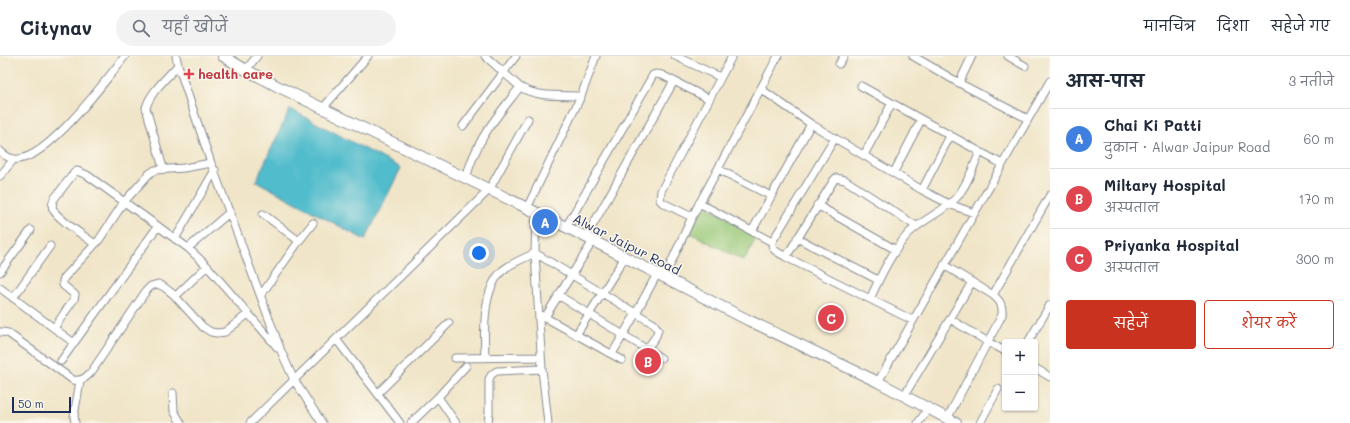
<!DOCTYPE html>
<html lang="hi">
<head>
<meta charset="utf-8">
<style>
  body { margin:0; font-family:Mali,"Playpen Sans Deva",sans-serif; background:#f2f2f3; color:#1f2937 }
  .controls { position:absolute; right:12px; bottom:12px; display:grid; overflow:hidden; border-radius:4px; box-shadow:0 1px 3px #0004 }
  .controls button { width:36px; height:36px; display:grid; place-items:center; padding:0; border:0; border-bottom:1px solid #e0e1e3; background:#fff; color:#1f2937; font:20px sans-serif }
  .scale { position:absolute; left:12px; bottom:10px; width:59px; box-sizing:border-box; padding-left:4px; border:2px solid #1b2f5e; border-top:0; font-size:11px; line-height:14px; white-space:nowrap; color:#1b2f5e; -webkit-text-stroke:3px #fbf7ec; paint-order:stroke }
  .you { position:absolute; left:479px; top:197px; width:14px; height:14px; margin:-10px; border:3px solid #fff; border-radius:50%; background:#1a73e8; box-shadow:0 0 0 6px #1a73e833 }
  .badge { display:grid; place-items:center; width:26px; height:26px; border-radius:50%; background:#c8321e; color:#fff; font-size:13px; font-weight:700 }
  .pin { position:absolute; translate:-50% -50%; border:2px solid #fff; box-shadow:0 1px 4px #0006 }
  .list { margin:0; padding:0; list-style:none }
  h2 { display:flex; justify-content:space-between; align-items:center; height:52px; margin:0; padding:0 16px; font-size:17px }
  h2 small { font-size:13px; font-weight:400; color:#747a83 }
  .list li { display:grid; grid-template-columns:26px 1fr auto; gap:12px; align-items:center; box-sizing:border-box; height:60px; padding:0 16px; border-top:1px solid #e0e1e3 }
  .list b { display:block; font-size:15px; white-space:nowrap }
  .list p { margin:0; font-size:13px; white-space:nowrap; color:#747a83 }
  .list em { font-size:13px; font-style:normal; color:#747a83 }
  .actions { display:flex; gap:8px; padding:12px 16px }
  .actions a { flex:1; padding:9px 0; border:1px solid #c8321e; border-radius:4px; text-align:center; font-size:14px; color:#c8321e }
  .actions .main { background:#c8321e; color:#fff }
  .icon { flex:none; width:22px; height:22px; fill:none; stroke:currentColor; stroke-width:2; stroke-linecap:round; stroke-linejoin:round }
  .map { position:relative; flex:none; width:1050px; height:367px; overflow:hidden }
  header { display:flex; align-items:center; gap:24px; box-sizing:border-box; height:56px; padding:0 20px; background:#fff; border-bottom:1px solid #e0e1e3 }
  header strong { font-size:19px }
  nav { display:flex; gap:22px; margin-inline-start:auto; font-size:14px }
  .search { width:280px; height:36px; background:#f2f2f3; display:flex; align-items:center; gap:10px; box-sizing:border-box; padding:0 14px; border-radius:22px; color:#747a83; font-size:15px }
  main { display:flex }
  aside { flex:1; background:#fff }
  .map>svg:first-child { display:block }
  .green { fill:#97c877; stroke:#597c6a }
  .water { fill:#51bccc; stroke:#367695 }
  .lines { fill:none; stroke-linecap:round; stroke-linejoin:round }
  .minor-casing { stroke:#868a93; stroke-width:9 }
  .secondary-casing { stroke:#868a93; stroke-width:12 }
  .minor { stroke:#fff; stroke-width:7 }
  .secondary { stroke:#fff; stroke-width:10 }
  .health-dot { fill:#e0444e; stroke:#fbf7ec; stroke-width:1.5 }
  .labels { text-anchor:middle; stroke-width:3; stroke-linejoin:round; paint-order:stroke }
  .health-label { font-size:13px; font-weight:bold; fill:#be3a42; stroke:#fbf7ec; text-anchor:start }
  .street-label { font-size:13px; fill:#1b2f5e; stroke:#fbf7ec }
</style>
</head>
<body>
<header>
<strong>Citynav</strong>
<div class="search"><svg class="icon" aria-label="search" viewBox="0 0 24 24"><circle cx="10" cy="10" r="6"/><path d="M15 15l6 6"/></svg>यहाँ खोजें</div>
<nav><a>मानचित्र</a><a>दिशा</a><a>सहेजे गए</a></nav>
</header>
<main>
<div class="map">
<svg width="1050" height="367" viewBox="0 0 1050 367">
  <rect width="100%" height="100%" fill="#fbf7ec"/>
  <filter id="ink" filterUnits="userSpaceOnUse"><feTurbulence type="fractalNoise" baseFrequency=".025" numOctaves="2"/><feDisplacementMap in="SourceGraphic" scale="8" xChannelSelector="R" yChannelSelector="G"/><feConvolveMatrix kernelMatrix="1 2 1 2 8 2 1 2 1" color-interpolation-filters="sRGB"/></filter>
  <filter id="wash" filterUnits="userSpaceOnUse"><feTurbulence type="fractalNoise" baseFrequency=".012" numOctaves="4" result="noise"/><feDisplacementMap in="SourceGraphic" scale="16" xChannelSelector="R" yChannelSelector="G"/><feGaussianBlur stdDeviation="0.9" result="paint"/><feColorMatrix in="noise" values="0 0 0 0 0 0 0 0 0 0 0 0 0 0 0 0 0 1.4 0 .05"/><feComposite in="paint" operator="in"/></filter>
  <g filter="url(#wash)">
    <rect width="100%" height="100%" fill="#f0e5c8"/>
    <path class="green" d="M703,149L758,178L744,205L689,176Z"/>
    <path class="water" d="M290,53L401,112L365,184L256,125Z"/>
  </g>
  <g filter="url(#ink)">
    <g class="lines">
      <g class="minor-casing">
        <path id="minor" d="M176,0L178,9L211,107L281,295L294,324L250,367
          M485,0L520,31C538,42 560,39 581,40
          M675,0L720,21
          M913,0L959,27L1028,63
          M1008,0L1025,10
          M839,8L844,0
          M246,14L257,0
          M959,27L972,0
          M861,30L1002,108
          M761,33L811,68L922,134L949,148L974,157
          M323,52L368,0
          M463,70L516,0
          M835,82L772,186C771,195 780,197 786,201L870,243C880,221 892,195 909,177C923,163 943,156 956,142C967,130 973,111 980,96
          M0,95C5,100 12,104 19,103C51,99 105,25 125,0
          M864,99L892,47
          M163,112L146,52C150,36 167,22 178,9
          M718,113L771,140
          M894,116L921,64
          M0,120L14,103
          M466,123C476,83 496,62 520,31
          M922,134L950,80
          M699,147L772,186
          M817,149L896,194
          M527,152L581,40L596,0
          M536,156L535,197L542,313L548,367
          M263,158L299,185
          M692,161L663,147L660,144L661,135L732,0
          M566,171L653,19L656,18L662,19L709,43
          M752,175L811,68
          M586,181L674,25
          M797,182L878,224
          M175,183L215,114
          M95,188C86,181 56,162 53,153C51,149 53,146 54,143L74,117L77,115L87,119L188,192L207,210L278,292
          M188,192L230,156
          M786,201L834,124L836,122L845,124L916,170
          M944,209L993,239C1000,245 1003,249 1002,259L947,363
          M0,216L31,174
          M664,222L692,161L718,113L778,0
          M0,232L74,287
          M179,237L207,210
          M261,239L299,185L313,167
          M558,239L661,302
          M993,239L1050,139
          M13,242L50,190
          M870,243L912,264
          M539,258L622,304
          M545,261L593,185
          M950,263L988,286L1005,295
          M54,272L74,243L75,239L63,229V225L64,222L99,184L124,146L149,118L155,114L184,112L211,107
          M0,276H2L8,277L73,324C82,325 86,322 92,315L146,235L151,230L158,228L164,231L173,238L203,271L211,276L217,277L225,276L248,258
          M576,279L625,201
          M336,283L400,367
          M1028,286L1050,249
          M612,298L636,257L657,218
          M455,302L541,301
          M485,302C484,277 482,234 502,215C509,208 525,202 535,197L654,268L658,274L656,280L647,293
          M61,305L158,170
          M1035,312L1050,321
          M878,326L1050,25
          M173,337L174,355L181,367
          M378,337L449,267
          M904,340L972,226
          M438,341L456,367
          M75,367L74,360L80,325
          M322,367L294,324L489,134L528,63
          M411,367L438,341L466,310
          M488,367L489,357V323L492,318L497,315L542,313
          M918,367L928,353
          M980,367L998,333"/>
      </g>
      <g class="secondary-casing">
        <path id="secondary" d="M223,0L246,14L279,31L566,171L748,264L878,326L956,367"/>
      </g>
      <use href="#minor" class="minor"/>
      <use href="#secondary" class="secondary"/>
    </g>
  </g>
  <path class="health-dot" d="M187 12h4v4h4v4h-4v4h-4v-4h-4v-4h4z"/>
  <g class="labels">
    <g class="health-label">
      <text x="198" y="23">health care</text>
    </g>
    <g class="street-label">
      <text transform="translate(627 188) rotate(27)" y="5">Alwar Jaipur Road</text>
    </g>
  </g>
</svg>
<div class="controls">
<button>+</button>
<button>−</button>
</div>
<div class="scale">50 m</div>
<div class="you"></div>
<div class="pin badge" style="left:545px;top:166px;background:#3f7fe0">A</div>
<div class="pin badge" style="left:648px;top:305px;background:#e0444e">B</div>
<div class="pin badge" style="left:831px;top:262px;background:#e0444e">C</div>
</div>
<aside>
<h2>आस-पास<small>3 नतीजे</small></h2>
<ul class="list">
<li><span class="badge" style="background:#3f7fe0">A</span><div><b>Chai Ki Patti</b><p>दुकान · Alwar Jaipur Road</p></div><em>60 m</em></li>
<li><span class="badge" style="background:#e0444e">B</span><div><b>Miltary Hospital</b><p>अस्पताल</p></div><em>170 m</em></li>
<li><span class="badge" style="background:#e0444e">C</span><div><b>Priyanka Hospital</b><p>अस्पताल</p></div><em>300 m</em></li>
</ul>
<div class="actions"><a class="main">सहेजें</a><a>शेयर करें</a></div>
</aside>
</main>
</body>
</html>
